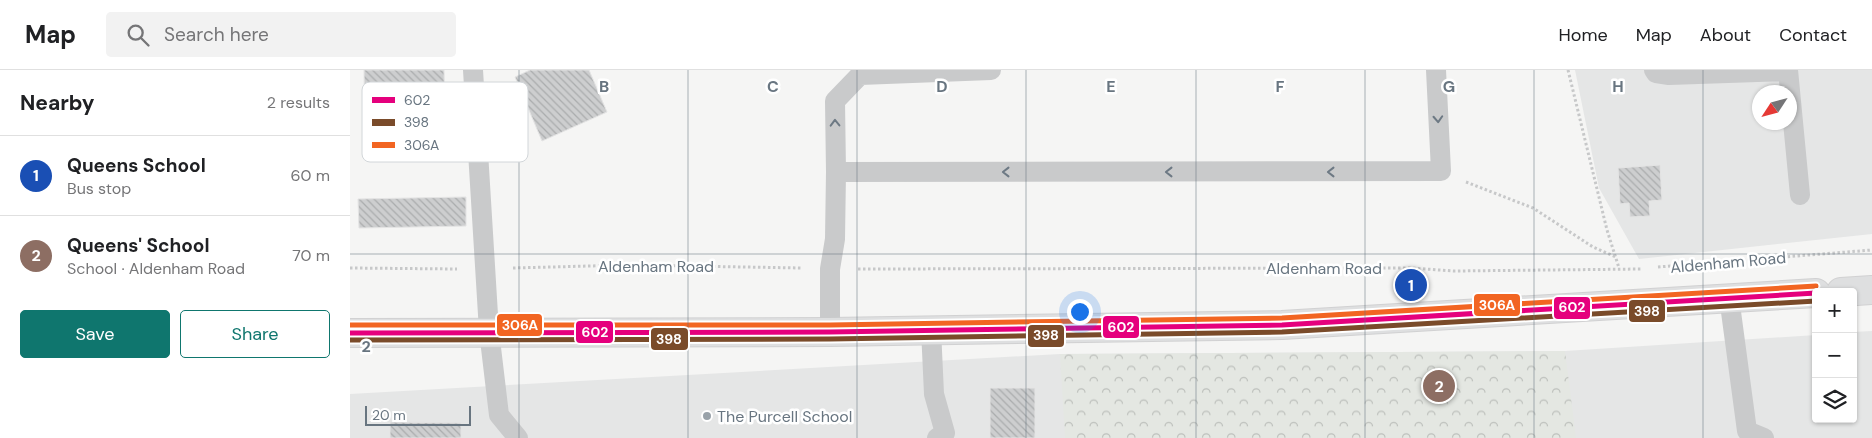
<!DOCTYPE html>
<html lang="en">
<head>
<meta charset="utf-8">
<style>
  body { margin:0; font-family:"DM Sans",sans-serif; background:#f2f2f2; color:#202124 }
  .controls { position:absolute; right:15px; bottom:15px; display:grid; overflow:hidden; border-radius:5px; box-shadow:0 1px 4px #0004 }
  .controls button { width:45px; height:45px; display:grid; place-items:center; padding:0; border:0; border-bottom:1px solid #e0e0e0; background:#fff; color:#202124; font:25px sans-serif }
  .compass { position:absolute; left:1402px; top:15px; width:45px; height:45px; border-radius:50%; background:#fff; box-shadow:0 1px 4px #0004; rotate:234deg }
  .scale { position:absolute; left:15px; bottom:12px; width:106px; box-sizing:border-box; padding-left:5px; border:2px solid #687580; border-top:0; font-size:14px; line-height:18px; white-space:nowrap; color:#687580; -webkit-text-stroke:4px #fff; paint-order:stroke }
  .you { position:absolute; left:729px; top:241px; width:18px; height:18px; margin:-12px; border:4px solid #fff; border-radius:50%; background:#1a73e8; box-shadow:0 0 0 8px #1a73e833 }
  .badge { display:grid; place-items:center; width:32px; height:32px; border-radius:50%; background:#0f766e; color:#fff; font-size:16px; font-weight:700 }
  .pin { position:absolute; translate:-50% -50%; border:2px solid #fff; box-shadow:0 1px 5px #0006 }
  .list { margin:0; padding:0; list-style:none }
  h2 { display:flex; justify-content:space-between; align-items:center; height:65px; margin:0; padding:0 20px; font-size:21px }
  h2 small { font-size:16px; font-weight:400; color:#757577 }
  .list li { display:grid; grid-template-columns:32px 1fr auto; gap:15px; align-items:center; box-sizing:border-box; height:80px; padding:0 20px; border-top:1px solid #e0e0e0 }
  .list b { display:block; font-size:19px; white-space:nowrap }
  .list p { margin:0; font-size:16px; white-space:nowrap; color:#757577 }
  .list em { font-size:16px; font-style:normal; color:#757577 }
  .actions { display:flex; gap:10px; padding:15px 20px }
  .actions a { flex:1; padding:11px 0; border:1px solid #0f766e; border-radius:5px; text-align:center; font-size:18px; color:#0f766e }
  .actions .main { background:#0f766e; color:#fff }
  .icon { flex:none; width:28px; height:28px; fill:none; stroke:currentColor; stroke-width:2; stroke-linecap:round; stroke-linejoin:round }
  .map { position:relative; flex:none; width:1522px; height:368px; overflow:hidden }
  header { display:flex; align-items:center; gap:30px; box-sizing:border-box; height:70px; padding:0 25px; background:#fff; border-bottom:1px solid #e0e0e0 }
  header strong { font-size:24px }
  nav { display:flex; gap:28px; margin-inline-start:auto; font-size:18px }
  .search { width:350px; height:45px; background:#f2f2f2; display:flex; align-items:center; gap:12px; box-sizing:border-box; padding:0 18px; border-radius:5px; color:#757577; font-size:19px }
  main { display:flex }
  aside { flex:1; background:#fff }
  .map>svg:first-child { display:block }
  .built { fill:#e5e6e6; fill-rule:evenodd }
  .park { fill:url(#park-crowns) }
  .building { fill:url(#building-back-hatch); stroke:#e4e4e4 }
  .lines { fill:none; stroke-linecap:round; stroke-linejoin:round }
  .secondary-casing { stroke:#d1d1d2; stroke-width:30 }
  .path { stroke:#c7c8c9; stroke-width:3; stroke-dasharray:2.5 2.5; stroke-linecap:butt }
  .service { stroke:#c9cacb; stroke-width:20 }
  .secondary { stroke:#dedfe0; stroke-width:28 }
  .bus-1-casing { stroke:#fff; stroke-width:9 }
  .bus-2-casing { stroke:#fff; stroke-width:9 }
  .bus-3-casing { stroke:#fff; stroke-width:9 }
  .bus-1 { stroke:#e5007d; stroke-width:5 }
  .bus-2 { stroke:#7a4b2a; stroke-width:5 }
  .bus-3 { stroke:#f26522; stroke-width:5 }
  .oneway { stroke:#6d7984 }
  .grid { fill:none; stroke:#687580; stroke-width:1; stroke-opacity:0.55 }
  .poi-dot { fill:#99a2a9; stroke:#fff; stroke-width:2 }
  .labels { text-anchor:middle; stroke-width:5; stroke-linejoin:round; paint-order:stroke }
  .street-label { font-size:16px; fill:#687580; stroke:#fff }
  .poi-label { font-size:16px; fill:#687580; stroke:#fff; text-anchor:start }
  .key { fill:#fff; stroke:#d2d6d9; stroke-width:1 }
  .key-label { font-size:14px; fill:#687580 }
  .grid-label { font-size:16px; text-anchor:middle; font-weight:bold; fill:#687580; stroke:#fff; stroke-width:5; stroke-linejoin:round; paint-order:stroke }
  .line-badge { stroke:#fff; stroke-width:2 }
  .badge-label { font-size:14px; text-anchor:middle; font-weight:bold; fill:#fff }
</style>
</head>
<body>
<header>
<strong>Map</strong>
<div class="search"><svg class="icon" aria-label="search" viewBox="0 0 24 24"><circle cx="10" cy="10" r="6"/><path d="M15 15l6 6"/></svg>Search here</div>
<nav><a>Home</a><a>Map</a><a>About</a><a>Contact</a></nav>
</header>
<main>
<aside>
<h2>Nearby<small>2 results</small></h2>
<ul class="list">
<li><span class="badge" style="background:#1a4fb4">1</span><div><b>Queens School</b><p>Bus stop</p></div><em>60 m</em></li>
<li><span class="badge" style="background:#8d6e63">2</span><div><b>Queens' School</b><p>School · Aldenham Road</p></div><em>70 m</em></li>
</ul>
<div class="actions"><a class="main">Save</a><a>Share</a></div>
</aside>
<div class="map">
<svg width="1522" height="368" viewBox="0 0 1522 368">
  <defs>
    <pattern id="park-crowns" width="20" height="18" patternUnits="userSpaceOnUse" patternTransform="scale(1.25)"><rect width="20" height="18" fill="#e4e7e2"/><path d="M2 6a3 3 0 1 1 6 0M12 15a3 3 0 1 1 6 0" fill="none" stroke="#bdc0bc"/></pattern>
    <pattern id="building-back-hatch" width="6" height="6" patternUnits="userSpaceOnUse" patternTransform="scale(1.25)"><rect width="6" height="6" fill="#cdcecf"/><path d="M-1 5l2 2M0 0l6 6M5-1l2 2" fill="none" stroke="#aaacad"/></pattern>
  </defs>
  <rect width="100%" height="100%" fill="#f5f5f4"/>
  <path class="built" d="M1225,0H1522V164L1289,189L1249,118ZM1410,22H1440V52H1410Z
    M1522,261V368H0V324L710,284L1215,281L1466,265V349H1503V262Z"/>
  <path class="park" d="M1215,281L1226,368H715L710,284Z"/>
  <path class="building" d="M14,0H94L96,86H15Z
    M180,0H239L257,42L192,71L165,7Z
    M1310,95L1312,130L1299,131L1300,146L1280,147L1279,133L1270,134L1268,98Z
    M116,127V156L9,158L8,129Z
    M640,318H685V368H640Z
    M40,352L111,353V368H40Z"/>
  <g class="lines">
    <g class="secondary-casing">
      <path id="secondary" d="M1491,222L1522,220
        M0,263L480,262L932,255L1466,223"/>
    </g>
    <path class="path" d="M1218,0L1257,160L1269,198
      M1116,112L1183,138L1243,177L1266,187
      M1308,197L1522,180
      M0,198L107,199
      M163,198L278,195L452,198
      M508,199L1061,198L1104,201L1292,199"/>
    <path class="service" d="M123,0L139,261L149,345L168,368
      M1304,0L1306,3L1319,5L1438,1
      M1438,0L1450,125
      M486,102L1091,101L1086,0
      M1379,227L1397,361L1414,368
      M581,259L584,324L595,363L587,368
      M480,262V199L485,169L486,102L485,31L510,5L641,0"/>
    <use href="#secondary" class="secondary"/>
    <g class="bus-1-casing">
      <path id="bus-1" d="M0,263L480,262L932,255L1466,223"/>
    </g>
    <g class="bus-2-casing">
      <path id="bus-2" d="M0,270L480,269L932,262L1466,231"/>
    </g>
    <g class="bus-3-casing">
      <path id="bus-3" d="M0,255H480L932,248L1466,216"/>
    </g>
    <use href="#bus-1" class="bus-1"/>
    <use href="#bus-2" class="bus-2"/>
    <use href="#bus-3" class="bus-3"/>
  </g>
  <defs><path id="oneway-chevron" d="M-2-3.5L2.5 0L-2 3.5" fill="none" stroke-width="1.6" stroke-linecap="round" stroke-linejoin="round" transform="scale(1.25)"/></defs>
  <g class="oneway">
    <use href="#oneway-chevron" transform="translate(1088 49) rotate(87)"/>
    <use href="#oneway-chevron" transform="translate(485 53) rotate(-91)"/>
    <use href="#oneway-chevron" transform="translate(656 102) rotate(180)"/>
    <use href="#oneway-chevron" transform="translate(819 102) rotate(180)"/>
    <use href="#oneway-chevron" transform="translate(981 102) rotate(180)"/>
  </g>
  <path class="grid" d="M169,0V368M338,0V368M507,0V368M676,0V368M846,0V368M1015,0V368M1184,0V368M1353,0V368M0,184H1522"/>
  <circle class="poi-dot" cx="357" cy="346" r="5"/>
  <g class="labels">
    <g class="street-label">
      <text transform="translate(1378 192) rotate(-5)" y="6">Aldenham Road</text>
      <text x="306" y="202">Aldenham Road</text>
      <text x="974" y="204">Aldenham Road</text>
    </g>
    <g class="poi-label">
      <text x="367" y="352">The Purcell School</text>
    </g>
  </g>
  <rect x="12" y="12" width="166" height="80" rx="8" class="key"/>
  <rect x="22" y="27" width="23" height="6" fill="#e5007d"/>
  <rect x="22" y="49" width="23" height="7" fill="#7a4b2a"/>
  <rect x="22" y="72" width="23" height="6" fill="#f26522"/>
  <g class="key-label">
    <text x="54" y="35">602</text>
    <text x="54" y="57">398</text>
    <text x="54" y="80">306A</text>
  </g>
  <g class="grid-label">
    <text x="254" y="22">B</text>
    <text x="423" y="22">C</text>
    <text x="592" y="22">D</text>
    <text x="761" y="22">E</text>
    <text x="930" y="22">F</text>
    <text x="1099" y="22">G</text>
    <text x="1268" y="22">H</text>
    <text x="16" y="282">2</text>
  </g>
  <g class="line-badge">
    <rect x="1123" y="223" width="48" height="24" rx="5" fill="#f26522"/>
    <rect x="1203" y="226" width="38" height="24" rx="5" fill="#e5007d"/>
    <rect x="1278" y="229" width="38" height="24" rx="5" fill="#7a4b2a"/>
    <rect x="146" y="243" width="47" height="24" rx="5" fill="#f26522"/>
    <rect x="752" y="245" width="38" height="24" rx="5" fill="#e5007d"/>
    <rect x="225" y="250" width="39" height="24" rx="5" fill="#e5007d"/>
    <rect x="677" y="254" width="38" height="24" rx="5" fill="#7a4b2a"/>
    <rect x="300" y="257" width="39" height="24" rx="5" fill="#7a4b2a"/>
  </g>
  <g class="badge-label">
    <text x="1147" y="240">306A</text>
    <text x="1222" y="242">602</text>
    <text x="1297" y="246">398</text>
    <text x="170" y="260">306A</text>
    <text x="771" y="262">602</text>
    <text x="245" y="267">602</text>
    <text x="696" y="270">398</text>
    <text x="319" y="274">398</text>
  </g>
</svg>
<div class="controls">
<button>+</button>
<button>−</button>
<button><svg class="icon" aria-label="layers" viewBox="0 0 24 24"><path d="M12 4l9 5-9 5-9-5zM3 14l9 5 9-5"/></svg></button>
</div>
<svg class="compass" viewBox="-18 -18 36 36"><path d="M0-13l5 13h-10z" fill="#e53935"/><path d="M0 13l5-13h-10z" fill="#757577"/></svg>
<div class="scale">20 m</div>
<div class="you"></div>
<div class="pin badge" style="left:1061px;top:215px;background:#1a4fb4">1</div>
<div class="pin badge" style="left:1089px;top:316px;background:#8d6e63">2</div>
</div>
</main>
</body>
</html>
